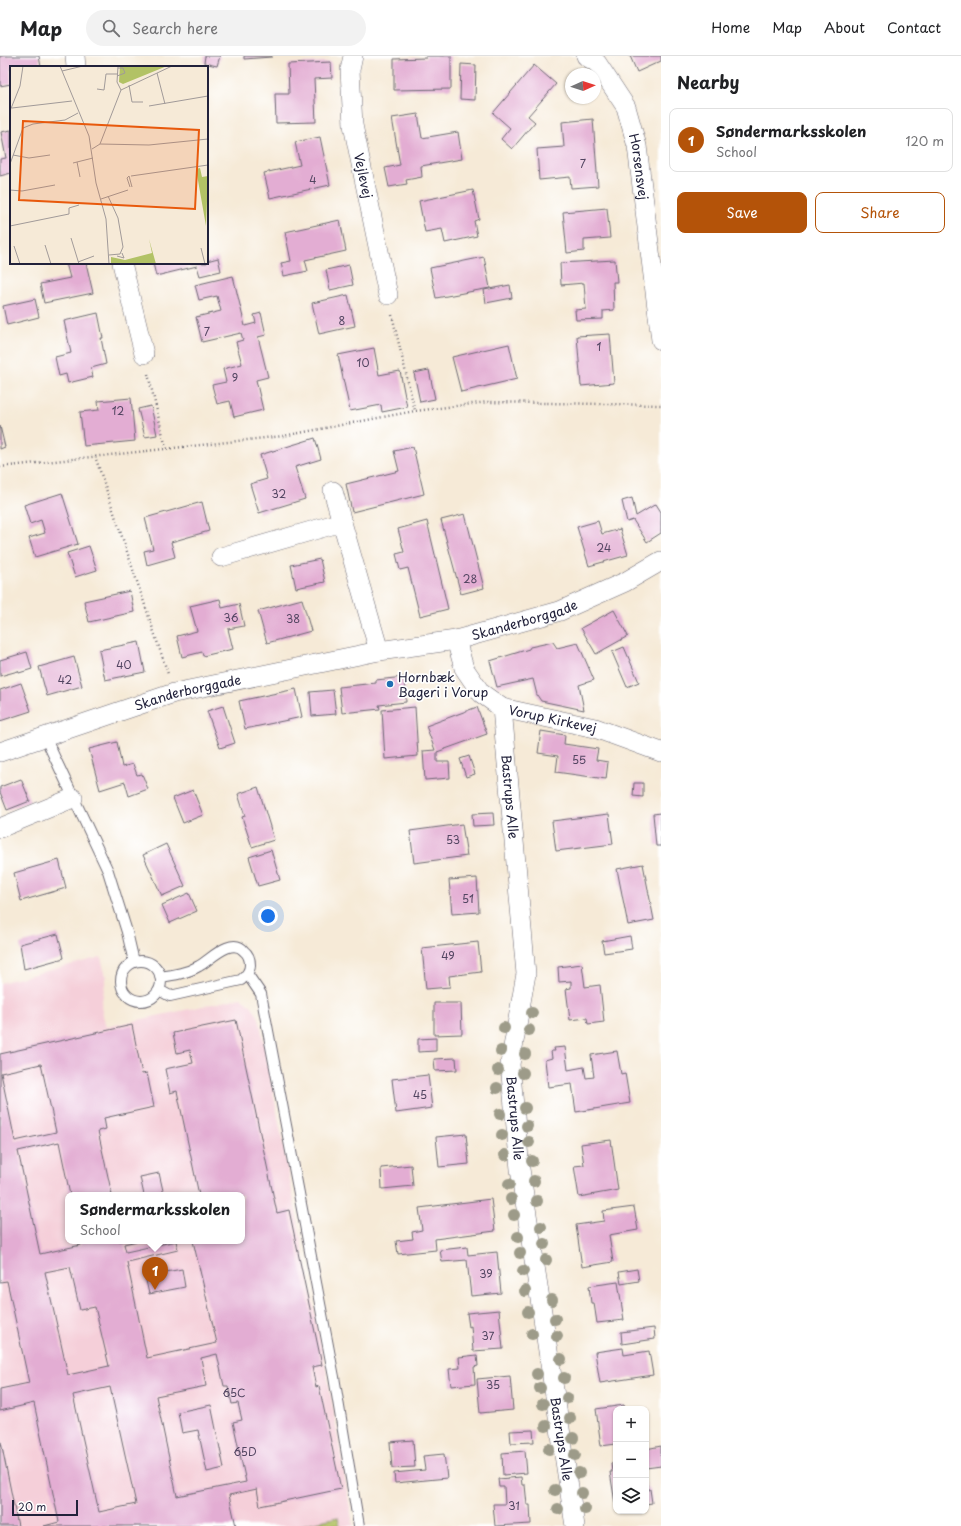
<!DOCTYPE html>
<html lang="en">
<head>
<meta charset="utf-8">
<style>
  body { margin:0; font-family:"Playpen Sans",sans-serif; background:#f2f2f2; color:#202124 }
  .controls { position:absolute; right:12px; bottom:12px; display:grid; overflow:hidden; border-radius:8px; box-shadow:0 1px 3px #0004 }
  .controls button { width:36px; height:36px; display:grid; place-items:center; padding:0; border:0; border-bottom:1px solid #e0e0e0; background:#fff; color:#202124; font:20px sans-serif }
  .compass { position:absolute; left:565px; top:12px; width:36px; height:36px; border-radius:50%; background:#fff; box-shadow:0 1px 3px #0004; rotate:87deg }
  .scale { position:absolute; left:12px; bottom:10px; width:66px; box-sizing:border-box; padding-left:4px; border:2px solid #22223b; border-top:0; font-size:11px; line-height:14px; white-space:nowrap; color:#22223b; -webkit-text-stroke:3px #fff; paint-order:stroke }
  .you { position:absolute; left:268px; top:860px; width:14px; height:14px; margin:-10px; border:3px solid #fff; border-radius:50%; background:#1a73e8; box-shadow:0 0 0 6px #1a73e833 }
  .badge { display:grid; place-items:center; width:26px; height:26px; border-radius:50%; background:#b45309; color:#fff; font-size:13px; font-weight:700 }
  .pin { position:absolute; translate:-50% -33px; filter:drop-shadow(0 1px 2px #0008) }
  .pin::after { content:''; position:absolute; top:21px; width:14px; height:12px; background:inherit; clip-path:polygon(0 0,100% 0,50% 100%) }
  .popup { position:absolute; left:65px; top:1136px; width:180px; height:52px; box-sizing:border-box; display:grid; place-content:center; border-radius:8px; background:#fff; filter:drop-shadow(0 1px 3px #0005); font-size:13px; white-space:nowrap; color:#757577 }
  .popup b { font-size:15px; color:#202124 }
  .popup::after { content:''; position:absolute; left:50%; top:100%; margin-left:-8px; border:8px solid transparent; border-top-color:#fff }
  .list { margin:0; padding:0; list-style:none }
  h2 { display:flex; justify-content:space-between; align-items:center; height:52px; margin:0; padding:0 16px; font-size:17px }
  h2 small { font-size:13px; font-weight:400; color:#757577 }
  .list li { display:grid; grid-template-columns:26px 1fr auto; gap:12px; align-items:center; box-sizing:border-box; height:64px; margin:0 8px 8px; padding:0 8px; border:1px solid #e0e0e0; border-radius:8px }
  .list b { display:block; font-size:15px; white-space:nowrap }
  .list p { margin:0; font-size:13px; white-space:nowrap; color:#757577 }
  .list em { font-size:13px; font-style:normal; color:#757577 }
  .actions { display:flex; gap:8px; padding:12px 16px }
  .actions a { flex:1; padding:9px 0; border:1px solid #b45309; border-radius:8px; text-align:center; font-size:14px; color:#b45309 }
  .actions .main { background:#b45309; color:#fff }
  .icon { flex:none; width:22px; height:22px; fill:none; stroke:currentColor; stroke-width:2; stroke-linecap:round; stroke-linejoin:round }
  .map { position:relative; flex:none; width:661px; height:1470px; overflow:hidden }
  header { display:flex; align-items:center; gap:24px; box-sizing:border-box; height:56px; padding:0 20px; background:#fff; border-bottom:1px solid #e0e0e0 }
  header strong { font-size:19px }
  nav { display:flex; gap:22px; margin-inline-start:auto; font-size:14px }
  .search { width:280px; height:36px; background:#f2f2f2; display:flex; align-items:center; gap:10px; box-sizing:border-box; padding:0 14px; border-radius:22px; color:#757577; font-size:15px }
  main { display:flex }
  aside { flex:1; background:#fff }
  .map>svg:first-child { display:block }
  .built { fill:#f5cfd9; fill-rule:evenodd }
  .green { fill:#b2c265; stroke:#6a7250 }
  .building { fill:#e3add3; fill-rule:evenodd }
  .lines { fill:none; stroke-linecap:round; stroke-linejoin:round }
  .lane-casing { stroke:#6c6872; stroke-width:12 }
  .street-casing { stroke:#6c6872; stroke-width:20 }
  .path { stroke:#6c6872; stroke-width:2.5; stroke-dasharray:1 3; stroke-linecap:butt }
  .lane { stroke:#fff; stroke-width:10 }
  .street { stroke:#fff; stroke-width:19 }
  .tree { fill:#9d9b89 }
  .poi-dot { fill:#1f6fb2; stroke:#fff; stroke-width:1.5 }
  .labels { text-anchor:middle; stroke-width:3.5; stroke-linejoin:round; paint-order:stroke }
  .number-label { font-size:11px; fill:#524561 }
  .street-label { font-size:13px; fill:#22223b; stroke:#fff }
  .poi-label { font-size:13px; fill:#22223b; stroke:#fff; text-anchor:start }
  .inset-road { fill:none; stroke:#a19a99; stroke-width:1 }
  .view { fill:#e8590c; fill-opacity:0.15; stroke:#e8590c; stroke-width:2 }
  .inset-edge { fill:none; stroke:#22223b; stroke-width:2 }
</style>
</head>
<body>
<header>
<strong>Map</strong>
<div class="search"><svg class="icon" aria-label="search" viewBox="0 0 24 24"><circle cx="10" cy="10" r="6"/><path d="M15 15l6 6"/></svg>Search here</div>
<nav><a>Home</a><a>Map</a><a>About</a><a>Contact</a></nav>
</header>
<main>
<div class="map">
<svg width="661" height="1470" viewBox="0 0 661 1470">
  <rect width="100%" height="100%" fill="#fff"/>
  <filter id="ink" filterUnits="userSpaceOnUse"><feTurbulence type="fractalNoise" baseFrequency=".025" numOctaves="2"/><feDisplacementMap in="SourceGraphic" scale="8" xChannelSelector="R" yChannelSelector="G"/><feConvolveMatrix kernelMatrix="1 2 1 2 8 2 1 2 1" color-interpolation-filters="sRGB"/></filter>
  <filter id="wash" filterUnits="userSpaceOnUse"><feTurbulence type="fractalNoise" baseFrequency=".012" numOctaves="4" result="noise"/><feDisplacementMap in="SourceGraphic" scale="16" xChannelSelector="R" yChannelSelector="G"/><feGaussianBlur stdDeviation="0.9" result="paint"/><feColorMatrix in="noise" values="0 0 0 0 0 0 0 0 0 0 0 0 0 0 0 0 0 1.4 0 .05"/><feComposite in="paint" operator="in"/></filter>
  <g filter="url(#wash)">
    <rect width="100%" height="100%" fill="#f6ead7"/>
    <path class="built" d="M101,901L106,922L101,951L106,971L240,942L247,946L252,950L259,962L328,1324L353,1470H0V927ZM68,1139H242V1185H68Z"/>
    <path class="green" d="M338,1461L340,1470H298Z"/>
    <g id="blocks">
      <path class="building" d="M0,0H39L41,11H11V28L0,30Z
        M205,0H220L217,10L204,7Z
        M244,0H272V1L244,3Z
        M426,0H451V33L394,34V3L426,2Z
        M630,0H661V5L637,16Z
        M331,6L332,22L314,23L316,66L276,67L275,38H289L288,8Z
        M461,8L476,9L475,44L460,43Z
        M534,9L556,28L528,60L535,66L512,93L501,83L510,72L493,57Z
        M418,58L422,82L458,76L462,103L421,110L422,121L406,124L407,128L389,131L385,112L400,109L392,62Z
        M593,63L598,130L571,132L570,121L539,124L537,93L564,91L562,66Z
        M11,74V117L0,120V103L6,102L1,76Z
        M320,81L330,129L270,142L264,117L300,109L295,86Z
        M473,134L479,163L474,165L477,180L445,187L442,173L425,176L419,145Z
        M607,152L610,182L584,184V195L567,197L563,156Z
        M340,164L346,195L305,204L308,215L284,220L281,207L291,205L285,176Z
        M484,201L490,232L436,242L430,212Z
        M218,202L221,215L200,220L197,210L156,220L153,207H207V205Z
        M615,204L617,226H613L614,254L603,255V263L576,264L575,254L586,253L584,227L561,229L560,207Z
        M66,207H86L93,237L44,247L40,228L70,222Z
        M349,209L353,229L330,234L326,214Z
        M233,220L245,270L256,267L254,259L261,257L266,279L258,281L268,321L256,324L263,354L234,361L230,345L217,348L212,329L226,326L223,313L242,308L236,286L243,284L241,277L202,286L196,261L221,255L217,240L199,244L195,229Z
        M510,229L512,242L486,247L484,234Z
        M348,239L355,270L319,278L312,247Z
        M35,243L39,261L7,269L3,250Z
        M98,257L103,282H101L106,308L91,312L93,321L68,327L66,318L59,320L55,301L71,297L64,265Z
        M610,278L614,327L581,330L577,280Z
        M509,288L517,323L461,336L452,301Z
        M374,292L379,319L400,315L407,351L382,356L381,349L350,355L338,299Z
        M429,314L435,343L420,346L414,317Z
        M131,342L135,385L84,390L80,356L99,354L98,345Z
        M151,350L157,379L145,381L138,353Z
        M0,370L5,391L0,393Z
        M315,382L321,403L295,411L305,443L259,457L250,428L267,423L260,399Z
        M413,391L424,438L352,456L346,428L399,415L394,395Z
        M62,437L78,488L35,501L29,482L45,477L41,464L30,468L24,449Z
        M632,442L636,460L656,448L661,456V477L647,486L633,464L627,466L622,445Z
        M202,446L209,475L171,486L175,501L147,509L144,495L153,493L145,462Z
        M465,458L484,532L461,538L441,464Z
        M427,465L448,553L420,560L408,512L400,514L396,498L404,496L398,473Z
        M598,465L602,478L620,473L628,499L589,510L577,471Z
        M89,490L97,514L75,521L67,497Z
        M320,503L325,526L296,532L291,509Z
        M130,535L134,556L89,566L84,545Z
        M220,543L222,552L239,548L244,570L228,573L233,593L203,600L202,596L182,601L177,580L197,575L190,550Z
        M302,543L311,575L267,587L258,555Z
        M614,554L628,580L596,598L581,572Z
        M139,586L145,616L105,624L99,594Z
        M553,586L557,592L578,587L594,624L579,629L584,654L541,645L537,639L533,623L497,631L490,605L529,593L530,591Z
        M624,591L639,626L627,631L612,596Z
        M27,596L32,613L19,617L18,615L0,620V604Z
        M74,601L82,630L47,640L39,611Z
        M404,621L406,646L379,649L380,653L342,657L339,631L376,627V624Z
        M21,627L31,655L0,665V634Z
        M296,633L302,661L245,673L239,645Z
        M333,634L336,658L312,660L310,636Z
        M223,650L235,687L220,692L207,655Z
        M415,651L418,700L385,703L382,654Z
        M477,651L487,678L437,696V706H449L450,722L425,724L423,695L435,694L426,670Z
        M541,675L565,679L564,688L598,693L596,704L608,706L606,723L556,716L558,700L538,697Z
        M117,686L122,711L133,708L137,719L142,718L148,733L129,740L125,726L100,734L89,693Z
        M469,700L475,718L466,721L460,703Z
        M21,723L30,745L7,754L0,736V731Z
        M634,727H643V741L633,740Z
        M258,731L274,784L252,791L242,761L245,760L238,738Z
        M193,734L203,759L183,767L173,742Z
        M493,757L494,769L473,770L472,758Z
        M661,757V790H656L653,758Z
        M609,758L613,788L556,795L552,765Z
        M462,768L467,800L414,807L410,775Z
        M166,788L185,830L162,840L143,799Z
        M271,794L280,824L258,830L249,801Z
        M59,804L66,832L21,845L14,817Z
        M643,808L654,864L628,869L617,813Z
        M477,822L479,856L452,858L449,824Z
        M189,837L197,855L170,867L162,849Z
        M58,878L64,902L24,913L20,888Z
        M630,880L632,893L604,897L602,885Z
        M478,886L481,916L449,920L450,931L426,933L422,892Z
        M582,908L585,931L600,929L604,966L588,968L587,962L570,964L566,933L571,932V925L559,926L558,911Z
        M434,947H461L462,978L434,979Z
        M236,964L277,1157L289,1154L322,1309L312,1311L316,1331L319,1330L341,1433L260,1450L257,1433L229,1439L236,1470H44L59,1466L34,1347L0,1355V1333L29,1327L7,1225L0,1226V998L132,969L142,1018L147,1017L154,1051L104,1062L106,1073L98,1075L112,1139H70L59,1086L18,1095L40,1198L81,1189L80,1185H137L124,1188L126,1196L176,1185L178,1194L127,1206L147,1302L217,1287L193,1185H242V1139H199L177,1035L170,1037L165,1013L193,1007L190,994L177,997L173,977ZM41,1008L56,1076L15,1085L1,1017ZM70,1211L80,1254L95,1251L109,1310L68,1319L45,1216ZM217,1298L224,1330H228L232,1348L238,1347L242,1364L233,1366L246,1426L177,1440L156,1340L206,1330L201,1302ZM110,1331L136,1448L99,1456L73,1339Z
        M436,982V995L418,996V983Z
        M565,991L568,1014L584,1011L586,1022L594,1021L591,999L617,995L621,1018L625,1017L630,1047L576,1056L572,1028L548,1031L545,1004L552,1002L551,995H555L554,992Z
        M456,1002L457,1014L435,1015L434,1003Z
        M428,1019L432,1052L396,1057L392,1023Z
        M466,1078L469,1108L439,1111L436,1081Z
        M611,1084L618,1134L579,1141L574,1110L584,1109L581,1088Z
        M411,1109L413,1130L382,1133L381,1112Z
        M159,1117L164,1139H144L140,1121Z
        M491,1143L495,1175L435,1183L436,1194L398,1198L396,1185L413,1183L412,1176L422,1174L419,1152Z
        M634,1151L638,1174L609,1179L613,1206L582,1211L576,1169L604,1165L603,1155Z
        M467,1191L468,1199L497,1196L501,1237L471,1240L467,1204L442,1206L440,1194Z
        M182,1213L185,1231L149,1238L145,1220Z
        M637,1213L639,1225L621,1228L619,1216Z
        M618,1226L624,1264L597,1267L594,1247H591L589,1230Z
        M499,1254L503,1293L473,1295L471,1270L469,1271L467,1257Z
        M654,1272L655,1283L622,1288L621,1276Z
        M623,1292L624,1299L649,1295L653,1319L600,1327L595,1296Z
        M477,1299L478,1310L474,1311L475,1328L451,1330L449,1313L460,1312L459,1301Z
        M510,1320L513,1354L480,1357L477,1323Z
        M211,1349L224,1412L207,1416L198,1374L182,1377L178,1356Z
        M624,1349L625,1353H616V1388L601,1390L596,1353Z
        M533,1374L534,1386L511,1387L510,1375Z
        M413,1384L415,1411L392,1412L390,1386Z
        M0,1386H1L18,1470H0Z
        M661,1390V1410L646,1412V1393Z
        M525,1395L527,1417L503,1419L502,1397Z
        M444,1398L447,1422L395,1427L394,1417L425,1414L423,1400Z
        M616,1406V1447H615L610,1416H612L611,1407Z
        M521,1421L522,1429H525L527,1449H530L531,1468L495,1470L493,1448H505L504,1431H499L498,1423Z
        M646,1426L648,1433H650L652,1447L646,1448Z"/>
    </g>
  </g>
  <g filter="url(#ink)">
    <use href="#blocks" fill-opacity="0" stroke="#6c6872" stroke-width="1"/>
    <g class="lines">
      <g class="lane-casing">
        <path id="lane" d="M45,681L108,815L127,876L134,906
          M121 925a20 20 0 1 1 40 0a20 20 0 1 1-40 0Z
          M248,919L261,938L334,1321L359,1470
          M159,934L170,940L241,924C246,920 250,916 250,909C250,904 248,898 244,895C232,880 210,904 199,910C187,917 174,919 160,921"/>
      </g>
      <g class="street-casing">
        <g id="street">
          <path d="M75,0L76,11"/>
          <path id="s1" d="M353,0L350,14L353,69L388,239"/>
          <path id="s2" d="M586,0L597,7L626,51L637,90L661,284"/>
          <path d="M122,207L144,298"/>
          <path d="M333,435L379,595"/>
          <path d="M221,501L342,466"/>
          <path id="s3" d="M456,584L464,612L481,637L502,652L595,672L661,696"/>
          <path id="s4" d="M502,652L526,918L510,1008L520,1113L575,1470"/>
          <path id="s5" d="M0,696L174,637L379,595L456,584L560,555L625,526L661,505"/>
          <path d="M0,772L73,742"/>
        </g>
      </g>
      <path class="path" d="M392,259L415,355
        M148,318L166,392
        M95,400L168,618
        M0,411L283,380L415,355L488,346L661,349"/>
      <use href="#lane" class="lane"/>
      <use href="#street" class="street"/>
    </g>
    <g class="tree">
      <circle cx="532" cy="957" r="6"/>
      <circle cx="504" cy="972" r="6"/>
      <circle cx="529" cy="974" r="6"/>
      <circle cx="501" cy="995" r="6"/>
      <circle cx="525" cy="998" r="6"/>
      <circle cx="498" cy="1014" r="6"/>
      <circle cx="523" cy="1017" r="6"/>
      <circle cx="497" cy="1032" r="6"/>
      <circle cx="525" cy="1052" r="6"/>
      <circle cx="500" cy="1058" r="6"/>
      <circle cx="527" cy="1070" r="6"/>
      <circle cx="502" cy="1079" r="6"/>
      <circle cx="529" cy="1086" r="6"/>
      <circle cx="505" cy="1099" r="6"/>
      <circle cx="532" cy="1105" r="6"/>
      <circle cx="534" cy="1125" r="6"/>
      <circle cx="509" cy="1128" r="6"/>
      <circle cx="511" cy="1143" r="6"/>
      <circle cx="537" cy="1145" r="6"/>
      <circle cx="514" cy="1159" r="6"/>
      <circle cx="541" cy="1171" r="6"/>
      <circle cx="518" cy="1181" r="6"/>
      <circle cx="544" cy="1188" r="6"/>
      <circle cx="520" cy="1197" r="6"/>
      <circle cx="546" cy="1204" r="6"/>
      <circle cx="523" cy="1215" r="6"/>
      <circle cx="525" cy="1235" r="6"/>
      <circle cx="552" cy="1244" r="6"/>
      <circle cx="528" cy="1256" r="6"/>
      <circle cx="555" cy="1263" r="6"/>
      <circle cx="532" cy="1278" r="6"/>
      <circle cx="557" cy="1280" r="6"/>
      <circle cx="561" cy="1303" r="6"/>
      <circle cx="537" cy="1318" r="6"/>
      <circle cx="564" cy="1322" r="6"/>
      <circle cx="540" cy="1332" r="6"/>
      <circle cx="567" cy="1342" r="6"/>
      <circle cx="543" cy="1348" r="6"/>
      <circle cx="570" cy="1362" r="6"/>
      <circle cx="546" cy="1370" r="6"/>
      <circle cx="573" cy="1382" r="6"/>
      <circle cx="549" cy="1393" r="6"/>
      <circle cx="575" cy="1399" r="6"/>
      <circle cx="579" cy="1417" r="6"/>
      <circle cx="555" cy="1434" r="6"/>
      <circle cx="582" cy="1437" r="6"/>
      <circle cx="558" cy="1453" r="6"/>
      <circle cx="585" cy="1453" r="6"/>
    </g>
  </g>
  <circle class="poi-dot" cx="390" cy="628" r="4"/>
  <g class="labels">
    <g class="number-label">
      <text x="583" y="112">7</text>
      <text x="313" y="128">4</text>
      <text x="342" y="269">8</text>
      <text x="207" y="280">7</text>
      <text x="599" y="295">1</text>
      <text x="363" y="311">10</text>
      <text x="235" y="326">9</text>
      <text x="118" y="359">12</text>
      <text x="279" y="442">32</text>
      <text x="604" y="496">24</text>
      <text x="470" y="527">28</text>
      <text x="231" y="566">36</text>
      <text x="293" y="567">38</text>
      <text x="124" y="613">40</text>
      <text x="65" y="628">42</text>
      <text x="579" y="708">55</text>
      <text x="453" y="788">53</text>
      <text x="468" y="847">51</text>
      <text x="448" y="904">49</text>
      <text x="420" y="1043">45</text>
      <text x="486" y="1222">39</text>
      <text x="488" y="1284">37</text>
      <text x="493" y="1333">35</text>
      <text x="234" y="1341">65C</text>
      <text x="245" y="1400">65D</text>
      <text x="514" y="1454">31</text>
    </g>
    <g class="street-label">
      <text dy="5" stroke="none"><textPath href="#s2" startOffset="127">Horsensvej</textPath></text>
      <text dy="5" stroke="none"><textPath href="#s1" startOffset="121">Vejlevej</textPath></text>
      <text dy="5" stroke="none"><textPath href="#s5" startOffset="542">Skanderborggade</textPath></text>
      <text dy="5" stroke="none"><textPath href="#s5" startOffset="197">Skanderborggade</textPath></text>
      <text dy="5" stroke="none"><textPath href="#s3" startOffset="137">Vorup Kirkevej</textPath></text>
      <text dy="5" stroke="none"><textPath href="#s4" startOffset="89">Bastrups Alle</textPath></text>
      <text dy="5" stroke="none"><textPath href="#s4" startOffset="413">Bastrups Alle</textPath></text>
      <text dy="5" stroke="none"><textPath href="#s4" startOffset="737">Bastrups Alle</textPath></text>
    </g>
    <g class="poi-label">
      <text x="398" y="626">Hornbæk<tspan x="398" dy="15">Bageri i Vorup</tspan></text>
    </g>
  </g>
  <g transform="translate(10 10)">
    <rect width="198" height="198" fill="#f6ead7"/>
    <path d="M110,0H157L113,18L109,16ZM190,102L192,111L198,110L196,160L186,103ZM139,173L146,198H101V191L115,194L142,187Z" fill="#b2c265"/>
    <path class="inset-road" d="M50,0L79,70L86,117L96,153L99,198M108,0L107,16L111,24M52,5L73,0M147,7L155,38M107,10L115,7L113,2H108M119,19L122,36H133M87,23L94,24L96,8H108M139,40L198,30M2,42L62,35M0,45L10,20L13,0M90,78L139,79L198,73M82,83L90,78L111,24L162,0M3,89L19,92L40,89M67,96L70,111M63,97L83,92M0,98L13,62L23,58L55,54L68,47M121,110L198,99M120,121L117,112L119,110L122,121M0,124L12,125L45,119M98,130L108,152L113,181L110,188L99,189M91,133L118,124M0,160L59,148V142L69,139M61,172L69,198M35,179L41,198M4,180L10,198M191,182L195,198M107,190L114,192L112,187M68,196L84,190"/>
    <path class="view" d="M13,55L189,64L185,143L9,134Z"/>
    <rect width="198" height="198" class="inset-edge"/>
  </g>
</svg>
<div class="controls">
<button>+</button>
<button>−</button>
<button><svg class="icon" aria-label="layers" viewBox="0 0 24 24"><path d="M12 4l9 5-9 5-9-5zM3 14l9 5 9-5"/></svg></button>
</div>
<svg class="compass" viewBox="-18 -18 36 36"><path d="M0-13l5 13h-10z" fill="#e53935"/><path d="M0 13l5-13h-10z" fill="#757577"/></svg>
<div class="scale">20 m</div>
<div class="you"></div>
<div class="pin badge" style="left:155px;top:1234px">1</div>
<div class="popup"><b>Søndermarksskolen</b>School</div>
</div>
<aside>
<h2>Nearby<small></small></h2>
<ul class="list">
<li><span class="badge">1</span><div><b>Søndermarksskolen</b><p>School</p></div><em>120 m</em></li>
</ul>
<div class="actions"><a class="main">Save</a><a>Share</a></div>
</aside>
</main>
</body>
</html>
